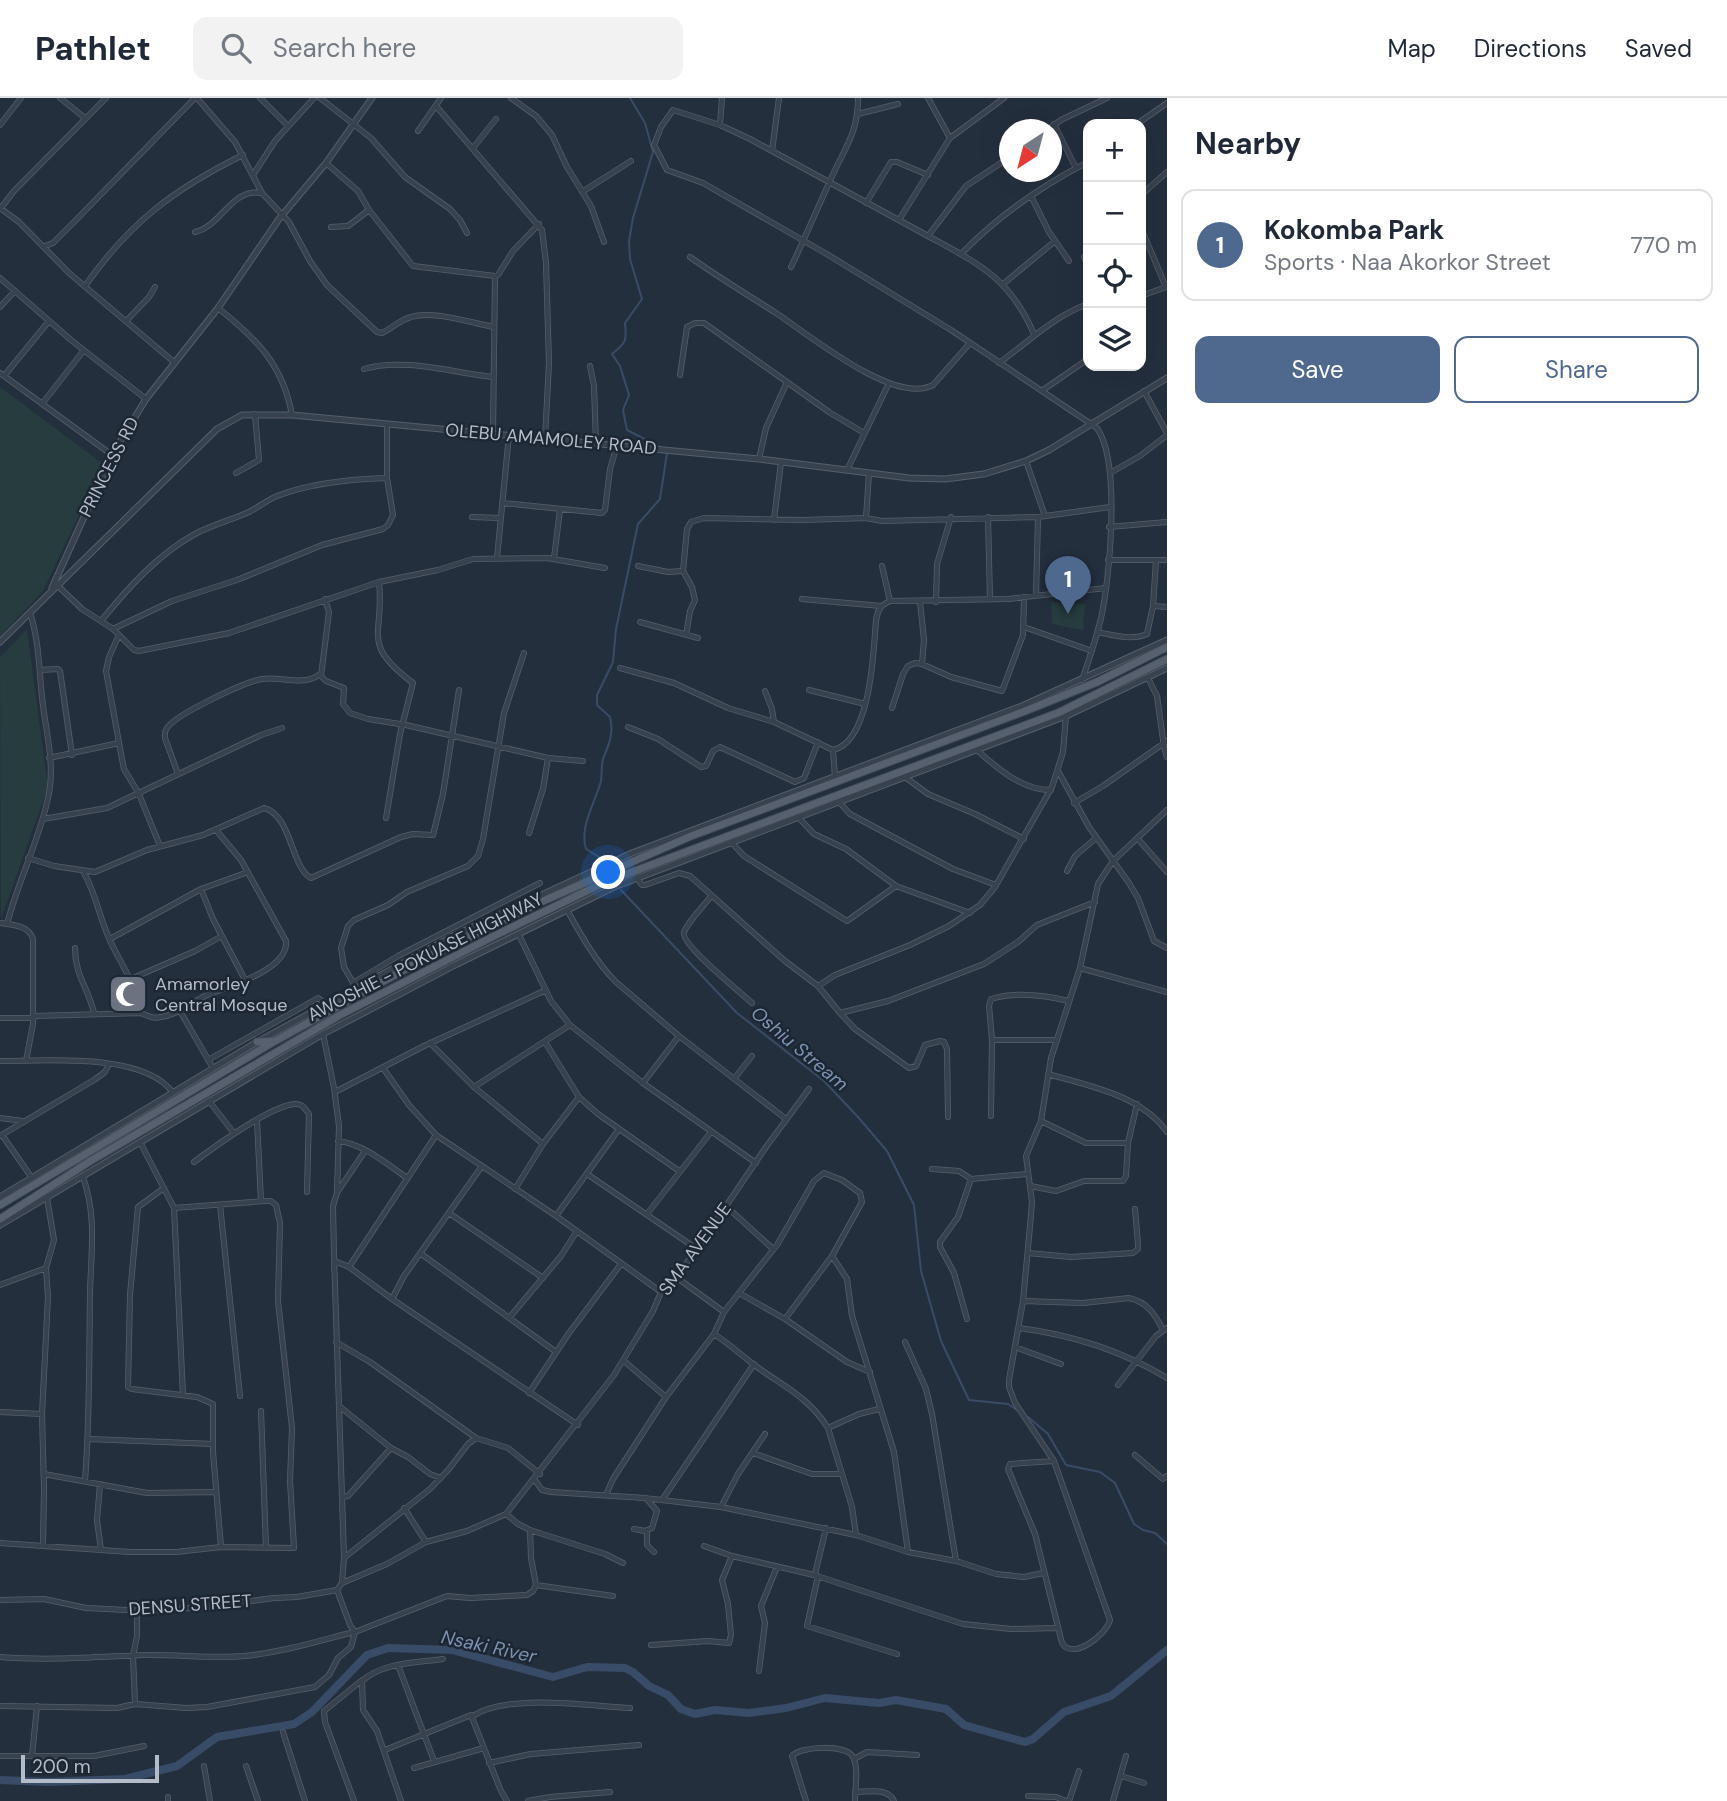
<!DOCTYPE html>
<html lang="en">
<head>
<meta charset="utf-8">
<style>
  body { margin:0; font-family:"DM Sans",sans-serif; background:#f2f2f3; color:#1f2937 }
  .controls { position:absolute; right:21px; top:21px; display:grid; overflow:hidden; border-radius:14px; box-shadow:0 7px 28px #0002 }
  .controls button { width:63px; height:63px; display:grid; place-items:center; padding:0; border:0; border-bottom:2px solid #e0e1e3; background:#fff; color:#1f2937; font:35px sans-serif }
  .compass { position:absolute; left:999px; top:21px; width:63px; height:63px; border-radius:50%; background:#fff; box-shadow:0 7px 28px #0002; rotate:216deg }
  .scale { position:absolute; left:21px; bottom:18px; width:138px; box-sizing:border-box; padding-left:7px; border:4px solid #b4bcc9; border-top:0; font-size:19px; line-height:24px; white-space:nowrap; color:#b4bcc9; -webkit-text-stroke:5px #1d2633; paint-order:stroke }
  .you { position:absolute; left:609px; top:775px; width:24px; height:24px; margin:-18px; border:5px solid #fff; border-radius:50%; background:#1a73e8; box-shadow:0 0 0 10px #1a73e833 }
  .badge { display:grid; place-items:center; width:46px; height:46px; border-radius:50%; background:#4f688e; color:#fff; font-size:23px; font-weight:700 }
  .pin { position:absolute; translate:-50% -58px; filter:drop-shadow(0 2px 4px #0008) }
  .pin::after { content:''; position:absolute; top:37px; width:24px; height:21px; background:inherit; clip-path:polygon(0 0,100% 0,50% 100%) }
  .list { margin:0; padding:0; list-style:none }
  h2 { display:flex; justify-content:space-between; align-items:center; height:91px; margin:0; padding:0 28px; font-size:30px }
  h2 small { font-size:23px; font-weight:400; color:#747a83 }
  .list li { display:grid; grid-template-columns:46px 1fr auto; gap:21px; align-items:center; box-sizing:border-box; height:112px; margin:0 14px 14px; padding:0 14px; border:2px solid #e0e1e3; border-radius:14px }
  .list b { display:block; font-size:26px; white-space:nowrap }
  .list p { margin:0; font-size:23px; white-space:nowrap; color:#747a83 }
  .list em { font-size:23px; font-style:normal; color:#747a83 }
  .actions { display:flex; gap:14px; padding:21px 28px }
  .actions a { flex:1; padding:16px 0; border:2px solid #4f688e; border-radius:14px; text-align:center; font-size:24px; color:#4f688e }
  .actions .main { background:#4f688e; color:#fff }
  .icon { flex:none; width:38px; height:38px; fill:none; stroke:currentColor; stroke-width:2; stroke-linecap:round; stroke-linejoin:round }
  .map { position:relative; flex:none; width:1167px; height:1703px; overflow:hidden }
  header { display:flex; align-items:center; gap:42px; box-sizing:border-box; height:98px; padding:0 35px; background:#fff; border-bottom:2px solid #e0e1e3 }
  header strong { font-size:33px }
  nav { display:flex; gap:38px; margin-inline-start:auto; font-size:24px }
  .search { width:490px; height:63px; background:#f2f2f3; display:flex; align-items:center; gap:18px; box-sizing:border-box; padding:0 24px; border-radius:14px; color:#747a83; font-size:26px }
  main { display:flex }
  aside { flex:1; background:#fff }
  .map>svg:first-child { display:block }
  .green { fill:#263c3f }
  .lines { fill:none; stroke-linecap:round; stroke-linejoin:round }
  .stream { stroke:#394c67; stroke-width:2 }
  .river { stroke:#394c67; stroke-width:8 }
  .minor-casing { stroke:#565f6c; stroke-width:6 }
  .tertiary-casing { stroke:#565f6c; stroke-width:7 }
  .primary-casing { stroke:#414a57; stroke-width:9 }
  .minor { stroke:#38414e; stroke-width:4.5 }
  .tertiary { stroke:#38414e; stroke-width:5 }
  .primary { stroke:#56606e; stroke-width:7 }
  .labels { text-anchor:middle; stroke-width:5; stroke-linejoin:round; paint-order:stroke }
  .street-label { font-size:18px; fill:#b4bcc9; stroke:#1d2633 }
  .poi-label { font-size:18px; fill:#b4bcc9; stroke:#1d2633; text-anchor:start }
  .water-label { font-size:19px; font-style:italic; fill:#7c92b1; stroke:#1d2633 }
</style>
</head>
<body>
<header>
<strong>Pathlet</strong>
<div class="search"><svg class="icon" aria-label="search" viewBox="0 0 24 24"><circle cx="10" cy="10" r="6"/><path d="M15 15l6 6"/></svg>Search here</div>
<nav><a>Map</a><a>Directions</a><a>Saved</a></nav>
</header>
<main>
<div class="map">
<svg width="1167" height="1703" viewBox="0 0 1167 1703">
  <rect width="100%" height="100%" fill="#242f3e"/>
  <path class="green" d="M0,289L103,366L43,493L0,538Z
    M1051,504L1085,506L1083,532L1052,526Z
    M27,531L48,689L1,821L0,559Z"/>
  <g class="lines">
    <path class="stream" d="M630,0L645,25L653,54L633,120L629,143L630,161L642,201L625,225C627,243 626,245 612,256L620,268L629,297L623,312L627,332L662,350
      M599,759L586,751C579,729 595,705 601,683C602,676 601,668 603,661C609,646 614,636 610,619L597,607V597L613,564L616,531L638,426L660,401L667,355
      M621,792L737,915L824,983L858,1019L887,1053L914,1107L921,1173L941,1243L969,1302L1008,1306L1017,1312
      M1028,1319L1048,1336L1066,1367L1100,1374L1115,1385L1134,1426L1143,1432L1155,1435L1167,1446"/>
    <path class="river" d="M0,1682L48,1684L125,1681L177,1668L217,1639L294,1626L312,1614L367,1557L388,1550L452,1552L553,1579L587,1569L625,1570L633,1574L649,1588L668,1597L681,1611L695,1616L715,1612L749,1615L786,1610L825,1600L879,1605L896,1602L946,1611L964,1627L1025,1644L1033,1641L1064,1614L1111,1598L1167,1552"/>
    <g class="minor-casing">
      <path id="minor" d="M60,0L85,20
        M197,0L235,44L262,95L289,124L310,163L327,187L377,234L382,235C392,230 400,222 411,219C433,212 472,225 494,229
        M260,0L288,28
        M320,0L371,40L405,79L450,111L460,122L467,135
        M511,0L536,18L552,37L567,69L591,108L604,144
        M928,0L950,40
        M436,8L542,132L546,165L549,265L545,340
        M858,16L898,6
        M1054,26L1076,70
        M1137,26L1167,5
        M0,27L21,0
        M720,27L722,0
        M1047,32L1061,22L1107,0
        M418,33L441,0
        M473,50L496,21
        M772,53L779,0
        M326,65L358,93L369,112L413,168L495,178
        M253,77L275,43L314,0
        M582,94L631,63
        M1141,97L1167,74
        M1031,98L1049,134L1069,163
        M866,105L891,64H897L928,77
        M0,110L19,124L69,175L175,265
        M1,110L14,93L106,0
        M899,122L950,40L1004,0
        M331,129L348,128L369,112
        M1141,130L1166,189
        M195,134C222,128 231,90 261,95
        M928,138L966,88L1010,59
        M45,148L53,145L75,123L195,0
        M961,156C998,118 1041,88 1088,64
        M690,159C718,179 748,197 776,215C808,236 895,308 933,287L970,245
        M1084,159L1088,167
        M791,169C805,140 817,111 830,83C844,50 858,37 858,0
        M0,180L71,242L146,301
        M1003,186L1055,143
        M85,188C130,124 174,91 243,57
        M1141,198L1166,189
        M0,209L14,194
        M218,210C257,241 283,267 292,317
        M127,222L149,199L155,189
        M1034,236C1010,180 979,166 928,138L750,41L720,27L673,12L661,29L654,47L667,72L703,85L825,155L951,232L1097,330C1121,364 1110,480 1101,520C1096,541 1089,562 1082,582
        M999,265C1028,244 1054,218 1088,206
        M590,268L594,288L596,345
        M364,271C401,259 455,275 493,279
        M0,275L112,357
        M680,277L687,229L695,225H704L829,314L864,335
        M4,278L49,223
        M1043,292L1088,261
        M1144,293L1167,335
        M42,306L84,252
        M493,335L495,178L498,177L513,153L539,126
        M759,361L766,330L787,284
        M1026,363L1045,418
        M847,372L889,285
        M236,375L259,362L255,316
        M1110,375L1140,358L1167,337
        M502,405L602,415L605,412L610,371L617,347
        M472,419L501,420
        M988,419L990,502
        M866,420L869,375
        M774,422L781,364
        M1109,429L1167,424
        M497,460L509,337
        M554,460L560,412
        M1108,462H1167
        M638,468L668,474L683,473
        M882,468L890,503
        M379,484C385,538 359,544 413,585L400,636L386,720
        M57,487L82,511L113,531L134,552L139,553L229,535L379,484L438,472L473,461L547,460L605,470
        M1036,498L1038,419
        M325,501L329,514L321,578L326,583L344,590L343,606L350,615L368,621L406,627L548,660L583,663
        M802,501L881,508
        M920,504L924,542L922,566
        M936,504L937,466L951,419
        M1154,508L1167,509
        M101,523C127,491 158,456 195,436C212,427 231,422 249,414C259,409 267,402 277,398C311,385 351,381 387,380
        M640,524L698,540
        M1024,529L1092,553
        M113,531L172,503L237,482L322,447L383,431L388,427L393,417L387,380V326
        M1097,534C1113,537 1132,543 1147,536L1153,508L1156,462
        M119,537L109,559L106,573L122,661L124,671L139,696L160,748
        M686,537L690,513L695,502L692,489L683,473L687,431L691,424L704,420L803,422L866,420L882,423L1038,419L1110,409
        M620,570L674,585L728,610L774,624L833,652C868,645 873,565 875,535C876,527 875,516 881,509C883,506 887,505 890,503L1008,501L1106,490
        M40,572L58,571L60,573L72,657
        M1148,580L1157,598L1164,649L1167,659
        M809,592L865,606
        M765,593L772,611L774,624
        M892,610L903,576L908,568L915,565L922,566L951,579L1002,593L1023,537L1024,499
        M628,629L658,641L701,669L706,668L713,653L720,649L795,684L804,680L818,644
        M833,652L835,679
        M978,653C998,671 1022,692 1051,692
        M49,660L119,645
        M1058,673L1089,729L1129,785L1138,800L1154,843L1167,850
        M178,676L165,640C165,635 164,634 167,630C176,616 245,584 262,581C281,578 305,589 320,576
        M905,679L928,696L975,716L1024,741
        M839,704L850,716L953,771L996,787
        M1074,705L1103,688L1167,643
        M798,719L814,736L846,751L896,788L970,815
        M43,721L107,710L261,637L282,630
        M529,735L543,691L548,660
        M1138,741L1167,774
        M731,744L744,758L847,823L896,788
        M28,760L54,768L95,774L147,752L203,737L264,710C292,717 291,770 311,780L401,739L413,736L433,737L443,696L459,592
        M1067,773L1075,758L1096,740
        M84,775C95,794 99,817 108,838C119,864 137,886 141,915
        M637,780L642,787H645L679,775L690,778L785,863L818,888L840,915L888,903L984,866L1018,844L1037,827L1095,804
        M201,791L213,821L245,882
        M711,798C703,809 689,822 684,834C680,846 740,894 752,905
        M567,812C581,837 596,864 616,884L679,938L786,1021
        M0,825C13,827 28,827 33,841V926L26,963
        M7,826C18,783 39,743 48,700C56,667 45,631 42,599C39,570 39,542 30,515
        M519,837L551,903L570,927L643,985L756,1065
        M110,841L201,791L248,774
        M75,850C75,878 88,889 94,915
        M1080,870L1167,894
        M131,881L195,853L222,838
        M353,885L398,858L540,785
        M818,888L835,877L910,847L949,828L980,807L995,789L1052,689L1063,654L1066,618
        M356,890L344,869L341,850L348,828L354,822L388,807L407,794L468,768L478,758L483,741L504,615L524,555
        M180,913L213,970
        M840,915L855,931L909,970L916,968L925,947L940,943L944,944L947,951L948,1019
        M34,918L141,915C148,918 153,921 161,919C177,917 191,905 205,898C227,889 289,872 286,843L241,762L216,732
        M0,920H34
        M323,936L334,990L339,1028L337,1095L333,1108L334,1158L344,1459
        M992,942H1057
        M545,944L579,999L598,1016L679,1073
        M430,945L474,989L543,1046
        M208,962L318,900L326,906
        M0,963C45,963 145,954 173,995
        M383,970L409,1007L436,1037L556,1118L661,1194
        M1048,976C1089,988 1141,997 1167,1034
        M734,981L752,958
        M643,985L679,938
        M474,989L570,927
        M335,994L424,948L546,892
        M209,1003L233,1034
        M991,1018L992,942L989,908L991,901C1016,893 1044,897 1069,903
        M0,1020L23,1023
        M257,1023L261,1103
        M1041,1023L1086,1045H1128
        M2,1037L32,1080
        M0,1038L94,982L105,974L109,966
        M338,1043C362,1045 387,1066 407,1080
        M140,1044L174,1110L183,1297
        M194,1064C214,1049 273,1006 296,1006C303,1006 305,1011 309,1016L307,1094
        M932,1071L959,1073L971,1081L1027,1076
        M587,1076L697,1151
        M83,1079C97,1119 91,1154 90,1195C89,1258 90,1320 85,1383
        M1030,1088L1056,1093L1084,1083H1123L1126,1078L1128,1045L1137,1006
        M164,1090L138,1109L130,1197L128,1289L132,1291L197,1299L213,1306V1354L221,1449
        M515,1091L543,1046L579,999
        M338,1093L365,1053
        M220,1107L240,1298
        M726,1108L773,1151
        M449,1115L543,1180
        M647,1116L711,1034
        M556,1118L619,1031
        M420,1155L556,1254
        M1028,1155L1071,1159L1133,1155L1138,1151V1146L1135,1111
        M832,1158L847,1181L852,1218L894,1354L908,1454
        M335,1163L349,1169L392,1201L578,1327
        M349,1169L436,1037
        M676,1179L724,1214
        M0,1187L46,1170
        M739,1195L785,1221L847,1264L870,1274
        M392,1201L404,1178L482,1068
        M1023,1203L1083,1205L1129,1200C1147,1204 1155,1216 1163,1232
        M509,1220L561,1158L577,1133
        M967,1221L954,1175L940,1149V1144L958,1119L971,1081
        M1019,1230C1073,1237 1121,1252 1167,1280
        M714,1236C728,1245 740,1256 753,1266C782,1288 808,1298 828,1330L852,1409L856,1437
        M336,1244L370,1264L476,1340
        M905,1244L926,1291L932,1316L956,1463
        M1015,1249L1061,1266
        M624,1263L666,1299
        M1118,1287L1156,1238L1167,1230
        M529,1295L569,1235L621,1166
        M339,1308L391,1350L408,1359L430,1376L441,1380
        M261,1313L266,1450
        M0,1314L42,1316
        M828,1330L859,1316L879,1311
        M89,1341L213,1346
        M753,1355L812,1376H840
        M1135,1357L1163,1381L1167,1378
        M1054,1363L1010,1366L1008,1371L1035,1436L1062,1545C1073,1563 1106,1537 1110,1522L1054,1363L1015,1305L1009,1289V1282L1023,1203L1030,1128L1032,1104L1026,1058L1041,1023L1051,960L1080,870L1098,786L1113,763L1167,712
        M44,1376L147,1395L216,1394
        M534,1381L542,1392L551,1394L645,1400L721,1409L856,1437L908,1454L956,1463L996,1476L1024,1479L1043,1475
        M100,1386L97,1422L101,1452
        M606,1397L613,1381L666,1299L714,1236L724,1214L777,1147L814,1083L824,1075L842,1082L860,1095L862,1104L832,1158L785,1221
        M342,1399L348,1398L391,1350
        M662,1402L754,1266
        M721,1409L738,1376L765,1336
        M634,1431L645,1433L652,1430L657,1413L646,1400
        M530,1432L531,1460L536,1487L533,1493L527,1497L470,1500L447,1498L355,1534L350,1527L337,1492L342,1485L344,1460L430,1391L449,1371L468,1346L476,1340L508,1350L540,1376
        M647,1433V1447L654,1454
        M426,1444L467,1433L506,1416
        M0,1445L130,1454H176L221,1449L294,1450L290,1383L292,1330L278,1203L280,1125L276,1107L271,1103H265L174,1110
        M43,1446L44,1391L42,1316L48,1199L46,1170L54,1142L47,1100
        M704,1448L732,1458L814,1477L963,1526L1011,1531L1057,1530
        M623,1465L605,1456L530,1432L518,1426L506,1416L614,1277L653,1213L661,1194L676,1179L697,1151L766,1049L809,991
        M815,1476L826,1430
        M818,1478L807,1528L897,1556
        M342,1485L387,1466L426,1444L404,1410
        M536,1487L613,1498
        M0,1502L44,1501L86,1510L146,1513L206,1509L274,1500L297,1499L337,1492
        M651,1547L708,1543L729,1545L731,1537L728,1506L722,1482L732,1458
        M0,1559C48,1563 96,1559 144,1557C177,1556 212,1561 245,1558C283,1554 318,1543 354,1534
        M398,1567L434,1663
        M759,1573L765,1525L761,1508L777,1469
        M135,1606L133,1558L137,1538V1513
        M0,1608L117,1610L135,1606L186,1610L207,1609L315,1589L329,1577L338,1560L351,1549L355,1534
        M473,1618C507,1595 588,1608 630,1610
        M283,1634L305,1703
        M385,1652L471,1617L501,1693L507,1703
        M0,1658H94L144,1648
        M32,1658L37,1608
        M854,1661L867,1654L917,1657
        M489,1665L531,1656L639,1647
        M204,1668L210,1703
        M246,1668L258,1703
        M414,1670L484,1650
        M1121,1678L1144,1685
        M855,1694C869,1694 887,1689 894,1703
        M1028,1698L1056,1699L1066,1703
        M168,1699V1703
        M354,1703L325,1624L324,1613L361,1583
        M401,1703L377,1633L363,1612L362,1583C383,1564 416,1565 443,1561
        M528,1703L550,1699L610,1694
        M806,1703L792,1658C800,1648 847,1646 853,1659C859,1670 855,1690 855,1703
        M1069,1703L1079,1673
        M1113,1703L1126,1658"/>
    </g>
    <g class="tertiary-casing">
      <path id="tertiary" d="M52,490L112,357L146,301L218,210L279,121L326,65L372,0
        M0,544L217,331L242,317H292L759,361L909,380L945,381L984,376L1026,363L1049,352L1167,280
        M0,1099L257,944L451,839L632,755L1022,608L1167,542
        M0,1127L323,936L457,866L614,789L1066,618L1167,570"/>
    </g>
    <g class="primary-casing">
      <path id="primary" d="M257,944L271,943
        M0,1107L275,943L420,863L534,807L691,738L1025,613L1097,584L1167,549
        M0,1121L92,1062L340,917L494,838L603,785L1058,615L1167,561"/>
    </g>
    <use href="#minor" class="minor"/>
    <use href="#tertiary" class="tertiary"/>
    <use href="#primary" class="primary"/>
  </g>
  <defs>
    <g id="mosque-square" transform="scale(2.0125)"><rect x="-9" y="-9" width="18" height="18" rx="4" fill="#6b7280" stroke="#1d2633"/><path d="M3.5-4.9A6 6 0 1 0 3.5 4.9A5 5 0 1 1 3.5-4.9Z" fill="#fff"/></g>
  </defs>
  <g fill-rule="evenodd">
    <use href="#mosque-square" x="128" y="896"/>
  </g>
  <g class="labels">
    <g class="street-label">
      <text transform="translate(551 341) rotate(5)" y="6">OLEBU AMAMOLEY ROAD</text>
      <text transform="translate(109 369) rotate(-63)" y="6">PRINCESS RD</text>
      <text transform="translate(425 859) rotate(-27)" y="6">AWOSHIE - POKUASE HIGHWAY</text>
      <text transform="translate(695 1151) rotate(-54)" y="6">SMA AVENUE</text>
      <text transform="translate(190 1507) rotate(-4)" y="6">DENSU STREET</text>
    </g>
    <g class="poi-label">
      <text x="155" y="892">Amamorley<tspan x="155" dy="21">Central Mosque</tspan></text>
    </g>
    <g class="water-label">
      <text transform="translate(800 950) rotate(40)" y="7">Oshiu Stream</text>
      <text transform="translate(489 1548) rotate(12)" y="7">Nsaki River</text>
    </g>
  </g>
</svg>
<div class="controls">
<button>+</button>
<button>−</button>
<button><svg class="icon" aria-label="locate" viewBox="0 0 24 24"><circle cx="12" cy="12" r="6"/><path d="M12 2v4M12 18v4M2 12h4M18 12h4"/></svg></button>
<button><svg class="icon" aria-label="layers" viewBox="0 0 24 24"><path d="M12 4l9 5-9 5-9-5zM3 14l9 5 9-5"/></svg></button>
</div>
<svg class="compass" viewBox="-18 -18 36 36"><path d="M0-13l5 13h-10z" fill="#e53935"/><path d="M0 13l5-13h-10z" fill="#747a83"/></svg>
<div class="scale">200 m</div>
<div class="you"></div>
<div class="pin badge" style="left:1068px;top:516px">1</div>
</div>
<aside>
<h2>Nearby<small></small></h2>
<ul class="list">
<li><span class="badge">1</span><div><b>Kokomba Park</b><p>Sports · Naa Akorkor Street</p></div><em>770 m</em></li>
</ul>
<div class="actions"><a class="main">Save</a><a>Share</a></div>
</aside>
</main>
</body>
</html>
